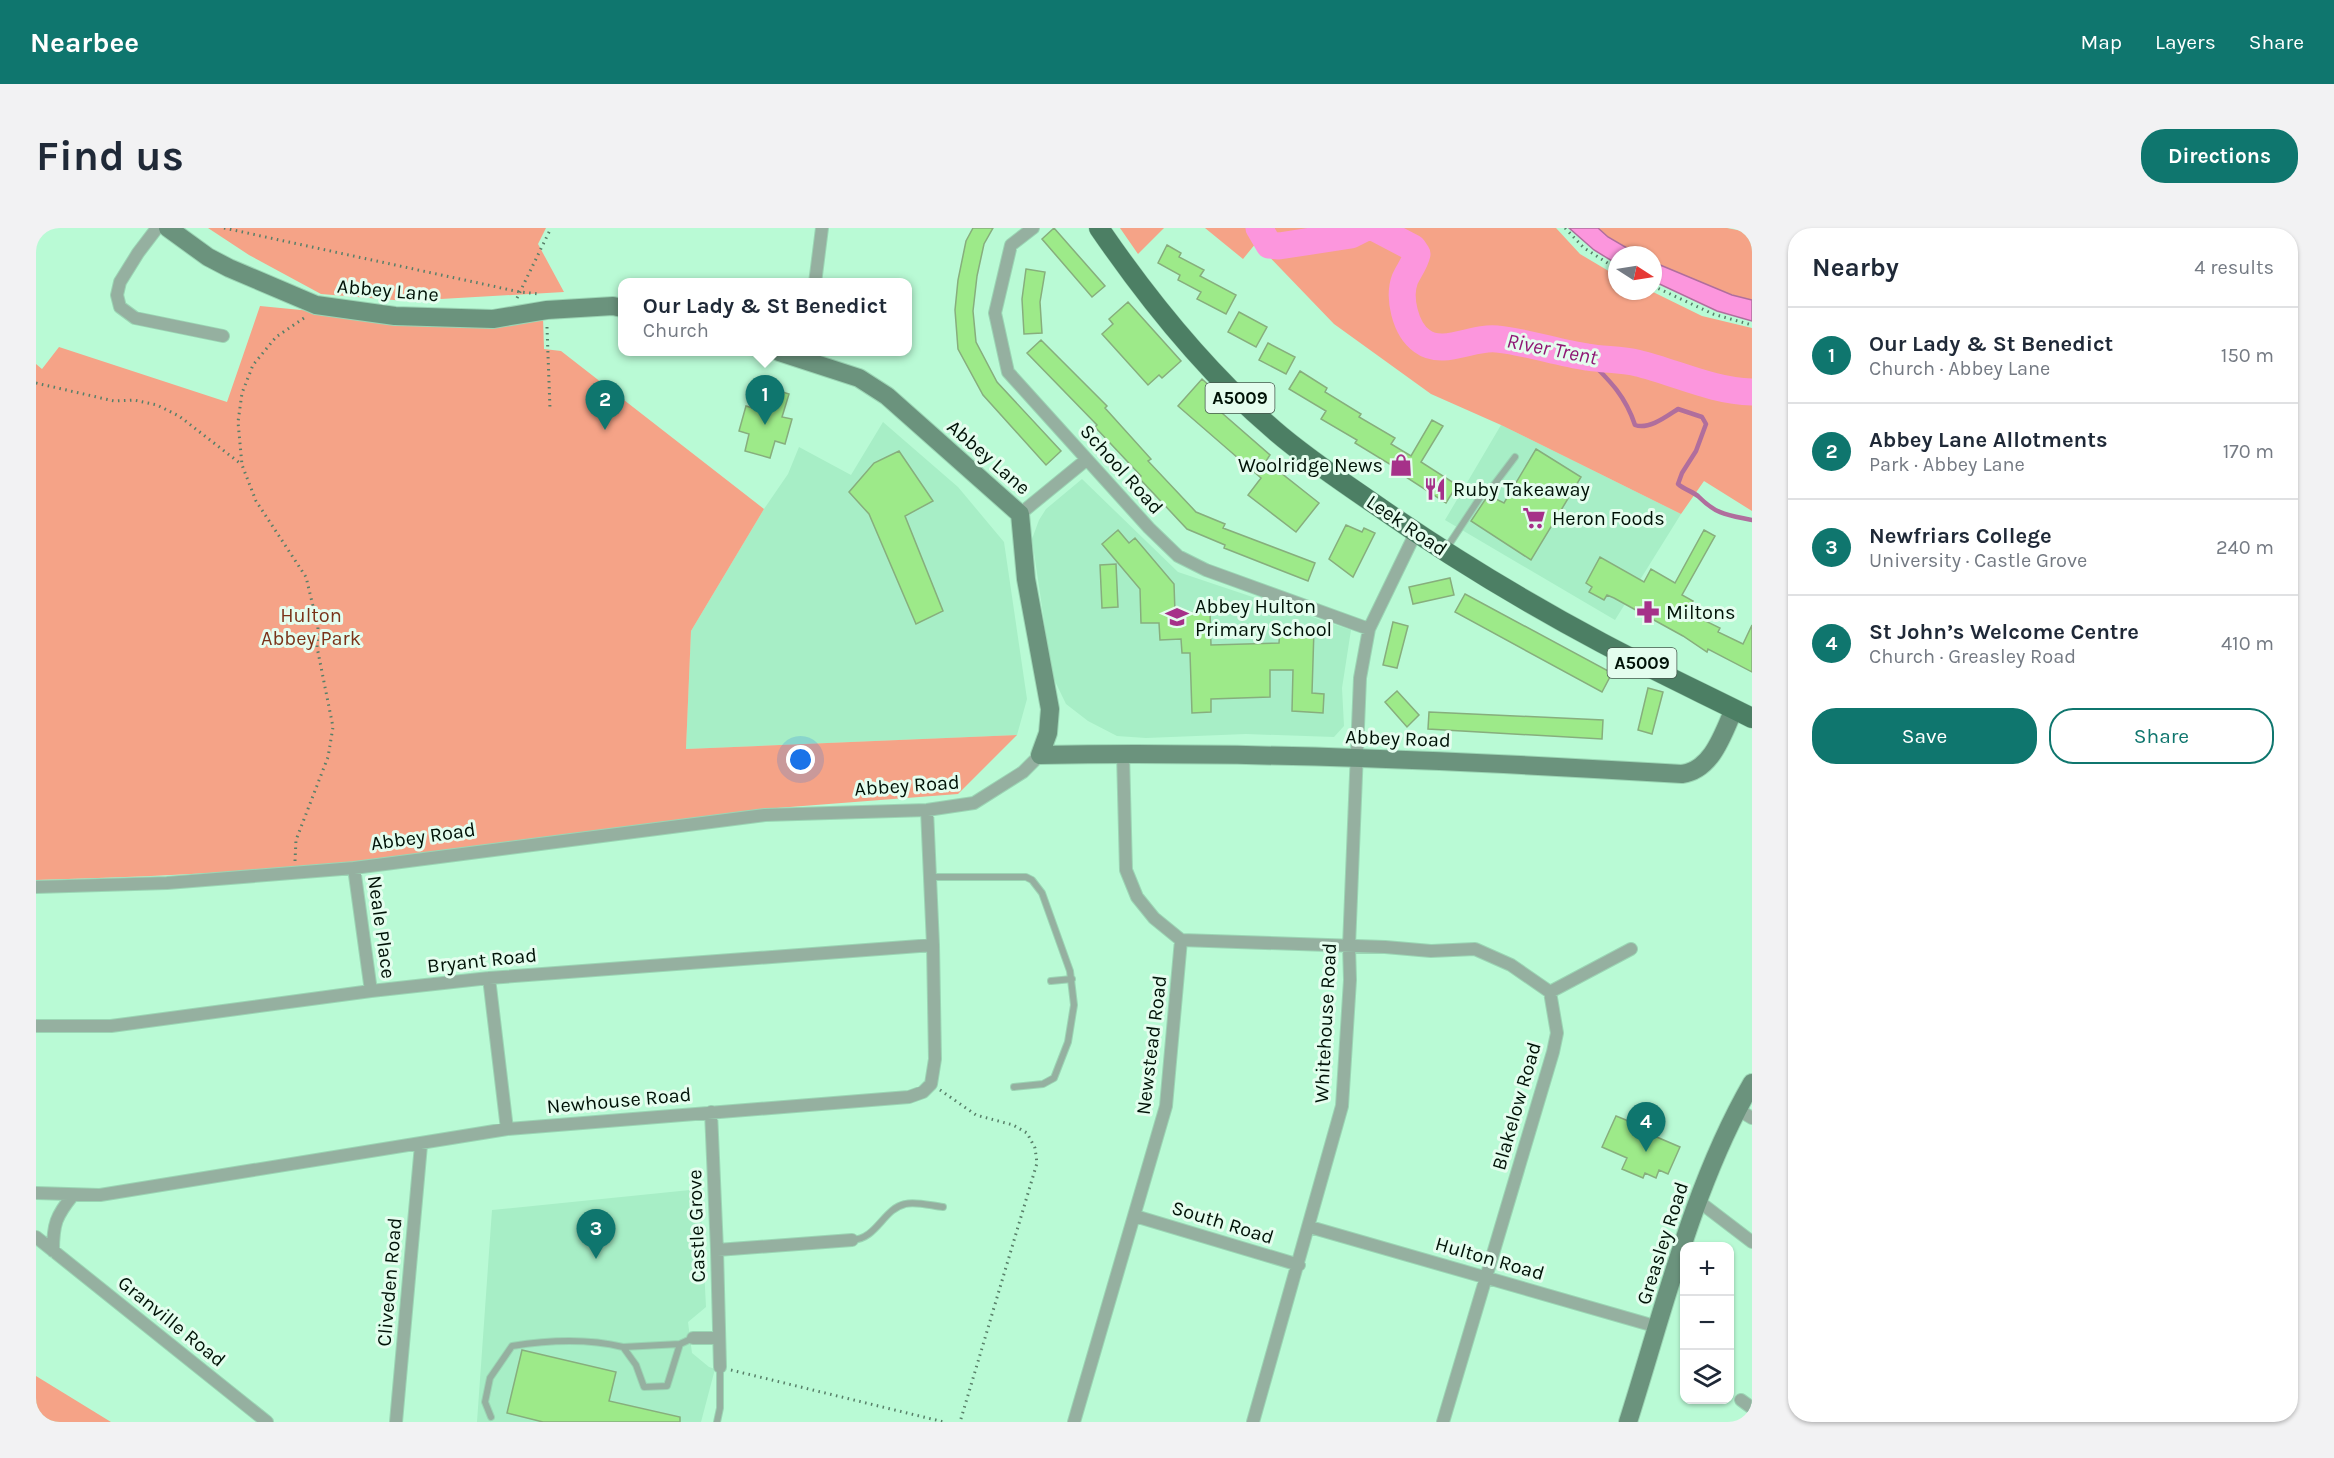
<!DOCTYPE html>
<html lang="en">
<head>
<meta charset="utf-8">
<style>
  body { margin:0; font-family:Karla,sans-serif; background:#f2f2f3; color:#1f2937 }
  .controls { position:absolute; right:18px; bottom:18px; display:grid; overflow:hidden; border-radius:12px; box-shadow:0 2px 4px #0004 }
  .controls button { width:54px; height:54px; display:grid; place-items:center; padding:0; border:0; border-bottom:2px solid #e0e1e3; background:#fff; color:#1f2937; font:30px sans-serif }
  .compass { position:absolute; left:1572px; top:18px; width:54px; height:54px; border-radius:50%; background:#fff; box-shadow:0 2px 4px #0004; rotate:102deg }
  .you { position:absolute; left:765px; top:532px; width:21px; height:21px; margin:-15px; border:4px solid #fff; border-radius:50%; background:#1a73e8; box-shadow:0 0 0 9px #1a73e833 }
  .badge { display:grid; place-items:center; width:39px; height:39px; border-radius:50%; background:#0f766e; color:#fff; font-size:20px; font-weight:700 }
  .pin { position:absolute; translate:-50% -50px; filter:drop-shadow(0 2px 3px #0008) }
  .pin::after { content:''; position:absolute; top:32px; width:21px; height:18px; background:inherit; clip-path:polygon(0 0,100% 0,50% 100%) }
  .popup { position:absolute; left:582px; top:50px; width:294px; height:78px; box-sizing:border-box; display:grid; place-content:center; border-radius:12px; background:#fff; filter:drop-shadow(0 2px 4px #0005); font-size:20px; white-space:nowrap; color:#747a83 }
  .popup b { font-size:22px; color:#1f2937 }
  .popup::after { content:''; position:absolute; left:50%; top:100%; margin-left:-12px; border:12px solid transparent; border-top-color:#fff }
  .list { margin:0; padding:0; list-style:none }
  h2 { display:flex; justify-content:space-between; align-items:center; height:78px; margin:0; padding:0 24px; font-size:26px }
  h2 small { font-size:20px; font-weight:400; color:#747a83 }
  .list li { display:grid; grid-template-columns:39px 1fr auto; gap:18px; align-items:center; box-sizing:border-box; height:96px; padding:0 24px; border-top:2px solid #e0e1e3 }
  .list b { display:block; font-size:22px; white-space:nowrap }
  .list p { margin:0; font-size:20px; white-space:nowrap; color:#747a83 }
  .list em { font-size:20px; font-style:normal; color:#747a83 }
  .actions { display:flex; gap:12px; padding:18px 24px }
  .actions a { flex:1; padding:14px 0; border:2px solid #0f766e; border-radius:24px; text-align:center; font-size:21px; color:#0f766e }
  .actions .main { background:#0f766e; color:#fff }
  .icon { flex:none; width:33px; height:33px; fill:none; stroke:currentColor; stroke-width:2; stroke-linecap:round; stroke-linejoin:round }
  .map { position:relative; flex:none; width:1716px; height:1194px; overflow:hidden; border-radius:24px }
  header { display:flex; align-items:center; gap:36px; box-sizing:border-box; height:84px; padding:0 30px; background:#0f766e; color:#fff }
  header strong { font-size:28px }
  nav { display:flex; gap:33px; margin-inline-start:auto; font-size:21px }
  .intro { display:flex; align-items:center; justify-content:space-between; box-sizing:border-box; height:144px; padding:0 36px }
  h1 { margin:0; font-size:42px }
  .button { padding:15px 27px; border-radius:24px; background:#0f766e; color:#fff; font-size:21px; font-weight:700 }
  main { display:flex; gap:36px; padding:0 36px }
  aside { flex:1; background:#fff; border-radius:24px; box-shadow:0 2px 4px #0004 }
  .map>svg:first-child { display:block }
  .built { fill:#a7eec6 }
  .green { fill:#f5a387 }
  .water { fill:#fc96dd; stroke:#b06e9d; stroke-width:1.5 }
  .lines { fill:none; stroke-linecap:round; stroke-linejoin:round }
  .stream { stroke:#b06e9d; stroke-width:4.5 }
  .river { stroke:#fc96dd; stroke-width:27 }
  .building { fill:#9dea89; stroke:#87ae7d; stroke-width:1.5 }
  .lane-casing { stroke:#9bd5b4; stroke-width:8 }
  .street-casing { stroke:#9bd5b4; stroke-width:14 }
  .secondary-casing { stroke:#9bd5b4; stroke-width:20 }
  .primary-casing { stroke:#9bd5b4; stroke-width:21 }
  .path { stroke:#577f68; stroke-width:3; stroke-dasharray:1.5 4.5; stroke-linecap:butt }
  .lane { stroke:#95b0a0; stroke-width:6 }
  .street { stroke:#95b0a0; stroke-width:12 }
  .secondary { stroke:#6b937d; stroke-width:18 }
  .primary { stroke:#4c7f64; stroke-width:20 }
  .labels { text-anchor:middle; stroke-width:6; stroke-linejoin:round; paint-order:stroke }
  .shield { fill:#e4fdee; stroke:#44584c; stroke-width:1.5 }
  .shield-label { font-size:18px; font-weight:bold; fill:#001207 }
  .street-label { font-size:20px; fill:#001207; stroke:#e4fdee }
  .poi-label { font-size:20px; fill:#001207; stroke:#e4fdee; text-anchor:start }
  .park-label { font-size:20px; fill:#7a3319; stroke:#e4fdee }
  .water-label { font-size:21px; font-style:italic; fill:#8f1774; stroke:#e4fdee }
</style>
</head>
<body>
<header>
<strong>Nearbee</strong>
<nav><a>Map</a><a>Layers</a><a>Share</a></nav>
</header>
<div class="intro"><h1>Find us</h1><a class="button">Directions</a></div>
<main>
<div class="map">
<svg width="1716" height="1194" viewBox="0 0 1716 1194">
  <rect width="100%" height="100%" fill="#b9fad5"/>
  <path class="built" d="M847,194L922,259L968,314L991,471L981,507L650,521L655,403L728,281L752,246L763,219L815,247Z
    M1465,197L1645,286L1579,392L1409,292Z
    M1046,251L1142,344L1315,402L1306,460L1308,498L1298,509L1210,506L1110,510L1081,508L1052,493L1030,476L1016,447L996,311L1003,292L1010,281Z
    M664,961L670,1079L652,1094L656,1125L673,1139L679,1141L665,1194H441L456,982Z"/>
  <path class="green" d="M172,0H510L502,16L528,64L370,73L285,66L213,27Z
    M1084,0H1128L1102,26Z
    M1169,0H1520L1544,26L1581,48V63H1615L1666,88L1716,100V283L1668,253L1645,286L1465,197L1395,166L1298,96L1220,15L1207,31Z
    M1562,0H1691L1716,5V72C1681,64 1649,48 1617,34V27H1603L1572,9Z
    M224,78L450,100L507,89L508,121L525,123L728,281L655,403L650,521L981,507L922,566L728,581L318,634C212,645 106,649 0,652V136L6,141L23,119L191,174Z
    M0,1148L75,1194H0Z"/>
  <path class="water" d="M1533,0H1562L1572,9L1603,27H1581V36L1558,22Z
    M1617,34L1696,67L1716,72V93L1681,83L1617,53Z"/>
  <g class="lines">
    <path class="stream" d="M1551,130C1573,152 1589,167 1599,197C1613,202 1631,188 1642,181L1666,189L1670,196L1660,223L1646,245L1642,256C1649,262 1658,264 1663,269C1681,287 1692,287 1716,292"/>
    <path class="river" d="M1223,0L1233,17L1243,18L1315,7L1329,0
      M1339,0L1377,20L1381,26C1379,35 1373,42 1369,51C1362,69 1369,101 1386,113C1407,129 1437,108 1461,111C1492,114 1521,125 1551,129C1568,132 1585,131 1601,135C1639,144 1676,163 1716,164"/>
  </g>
  <path class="building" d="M937,0H957L948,16L941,48L937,83L940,114L961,154L1025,223L1010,237L947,167L922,121L919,82L922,52L930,13Z
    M1018,0L1069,58L1056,69L1006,11Z
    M1131,17L1145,25L1143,29L1168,42L1164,48L1200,67L1190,86L1161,71L1165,64L1142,52L1144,47L1122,35Z
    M990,41L1009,44L1004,74L1006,105L988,106L986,71Z
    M1092,74L1145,133L1126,150L1123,147L1112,157L1066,106L1077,96L1073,91Z
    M1203,84L1231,99L1220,119L1192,104Z
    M1005,112L1071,178L1069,180L1115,231L1112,233L1160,284L1189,296L1187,300L1279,335L1272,353L1188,320L1189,317L1151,301L1103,250L1105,248L1059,199L1061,197L991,125Z
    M1232,115L1259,129L1250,146L1223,132Z
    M1264,143L1291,160L1289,164L1325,186L1323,189L1359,210L1355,216L1375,228L1396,192L1407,198L1385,234L1421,257L1410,275L1356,240L1357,238L1319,215L1321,212L1285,191L1290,183L1253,161Z
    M1166,151L1179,163L1171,172L1234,227L1230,233L1283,275L1260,304L1212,267L1225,250L1142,178Z
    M727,158L753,166L746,189L756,191L749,216L739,213L734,230L709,223L713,206L703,203L710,178L720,181Z
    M1500,221L1545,249L1495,332L1435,293L1451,269L1454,268L1468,275Z
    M863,223L897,273L869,288L907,383L880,396L833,286L813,264L838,235Z
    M1310,297L1326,304L1328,300L1339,305L1317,349L1293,331Z
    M1082,302L1093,315L1099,310L1138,356L1139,385L1174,384L1175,417L1243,415L1244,400L1278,401L1276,465L1288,466L1287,485L1256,483L1257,442H1234V469L1175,471V484L1156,485L1154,425H1146L1145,411L1124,412L1123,395H1105L1104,361L1066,316Z
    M1668,302L1679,308L1646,367L1657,373L1651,384L1684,400L1682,404L1705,415L1707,416L1716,397V444L1672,421L1671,424L1647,408L1578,370L1571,367L1568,372L1553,364L1556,359L1550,355L1564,329L1608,354L1615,341L1639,355Z
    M1080,336L1082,379L1066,380L1064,337Z
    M1414,350L1418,367L1377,376L1373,359Z
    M1429,366L1576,445L1566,464L1419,384Z
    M1357,394L1372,398L1361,440L1347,437Z
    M1612,460L1627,464L1616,506L1602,502Z
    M1361,463L1383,487L1371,499L1349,474Z
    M1393,484L1567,492L1566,511L1392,501Z
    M1580,888L1595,894L1597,890L1620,899L1616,907L1644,919L1632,946L1623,942L1620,950L1609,945L1607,950L1586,941L1591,930L1566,919Z
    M486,1122L580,1144L573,1173L644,1189V1194H507L471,1185Z"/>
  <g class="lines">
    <g class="lane-casing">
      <path id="lane" d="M1410,321L1447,265L1454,262L1479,229
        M894,649H990L996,652L1006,665L1034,743L1038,777L1032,814L1018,850L1007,856L978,859
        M1015,753L1036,751
        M816,1012C841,1011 847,981 869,976C880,973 896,978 907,979
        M587,1119L644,1116
        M455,1189L449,1174L454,1150L476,1118C513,1112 550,1110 587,1119L600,1137L608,1159L631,1158L644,1116L657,1110
        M681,1194L684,1180V1139"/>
    </g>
    <g class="street-casing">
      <path id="street" d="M121,0L102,25L84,54L81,67L84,79L99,90L187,108
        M997,0L975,17L959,85L972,144L1113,300L1142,328L1170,342L1333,401
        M779,55L786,0
        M984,286L1050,232
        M318,640L335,763
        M0,659L131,655L318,640L729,587L891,582L938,575L987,544L1004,527
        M1145,712L1349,719L1395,723L1439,721L1475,737L1514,764L1521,805L1517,824L1407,1194
        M453,750L471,901
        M1514,764L1595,721
        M0,798H75L335,763L453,750L897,717
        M1701,881L1716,890
        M675,884L681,1022L684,1139
        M0,965L64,967L471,901L873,869L887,864L895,856L899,831L897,717L891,582
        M1661,972L1716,1014
        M1099,988L1263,1037
        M1274,999L1622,1099
        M0,1009L231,1194
        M681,1022L816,1012
        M17,1023C17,996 20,988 37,967
        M657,1110H683
        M1705,1172L1716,1180
        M360,1194L385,917
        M1038,1194L1130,878L1145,712L1118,690L1101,669L1090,642L1087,526
        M1217,1194L1306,878L1314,752L1313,718L1324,450L1333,401L1380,304"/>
    </g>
    <g class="secondary-casing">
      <path id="secondary" d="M132,0L172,29L193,40L280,77L359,88L457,91L511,82L577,78L586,80
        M743,124L823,150L851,168L984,286L990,351L1014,481L1012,505L1004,527C1218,523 1432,533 1646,546C1676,542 1687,506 1698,481
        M1592,1194C1628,1081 1657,957 1716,855"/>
    </g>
    <g class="primary-casing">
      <path id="primary" d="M1063,0C1113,73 1170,144 1238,202C1269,229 1304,252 1337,275C1410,326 1487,373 1566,415C1615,441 1666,465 1716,490"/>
    </g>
    <path class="path" d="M188,0L484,64L503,66
      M1529,0L1548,20L1581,41
      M1617,58L1677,86L1716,97
      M481,70L515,0
      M511,99L514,181
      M0,155L78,173L98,172L121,177L143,188L205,236
      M259,633L260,612L292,529L297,499L281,419L282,399L270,349L220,273L206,237L202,194L206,165L217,137L240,109L268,90
      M904,862L940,887L977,897L991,905L999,920L1001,935L924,1194
      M695,1142L908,1194"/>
    <use href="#lane" class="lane"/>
    <use href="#street" class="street"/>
    <use href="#secondary" class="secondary"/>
    <use href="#primary" class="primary"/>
  </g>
  <defs>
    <g id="shop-bare" transform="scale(1.8)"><path d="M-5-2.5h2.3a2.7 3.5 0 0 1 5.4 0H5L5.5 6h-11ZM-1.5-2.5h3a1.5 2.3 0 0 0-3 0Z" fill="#a63189" stroke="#e4fdee" stroke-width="2.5" paint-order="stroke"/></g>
    <g id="restaurant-bare" transform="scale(1.8)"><path d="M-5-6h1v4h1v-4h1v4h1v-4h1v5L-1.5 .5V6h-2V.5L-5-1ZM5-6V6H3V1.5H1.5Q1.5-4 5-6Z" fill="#a63189" stroke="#e4fdee" stroke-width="2.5" paint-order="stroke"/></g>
    <g id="supermarket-bare" transform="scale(1.8)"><path d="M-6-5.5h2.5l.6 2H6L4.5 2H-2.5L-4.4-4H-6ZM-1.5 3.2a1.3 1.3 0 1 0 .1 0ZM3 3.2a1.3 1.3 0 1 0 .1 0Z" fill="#a63189" stroke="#e4fdee" stroke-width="2.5" paint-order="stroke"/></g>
    <g id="pharmacy-bare" transform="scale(1.8)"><path d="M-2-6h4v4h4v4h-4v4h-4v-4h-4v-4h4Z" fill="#a63189" stroke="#e4fdee" stroke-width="2.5" paint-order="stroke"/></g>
    <g id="school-bare" transform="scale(1.8)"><path d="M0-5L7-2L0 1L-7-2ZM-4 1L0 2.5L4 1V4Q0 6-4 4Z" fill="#a63189" stroke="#e4fdee" stroke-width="2.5" paint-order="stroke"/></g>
  </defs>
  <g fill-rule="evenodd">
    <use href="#shop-bare" x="1365" y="237"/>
    <use href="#restaurant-bare" x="1399" y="261"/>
    <use href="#supermarket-bare" x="1498" y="290"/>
    <use href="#pharmacy-bare" x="1612" y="384"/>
    <use href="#school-bare" x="1141" y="389"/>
  </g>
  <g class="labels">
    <g class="shield">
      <rect x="1169.5" y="155" width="69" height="30" rx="4.5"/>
      <rect x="1571.5" y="420" width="69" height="30" rx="4.5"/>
    </g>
    <g class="shield-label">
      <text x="1204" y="176">A5009</text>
      <text x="1606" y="441">A5009</text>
    </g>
    <g class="street-label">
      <text transform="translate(352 62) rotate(5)" y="7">Abbey Lane</text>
      <text transform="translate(953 229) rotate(41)" y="7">Abbey Lane</text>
      <text transform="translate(1086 241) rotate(48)" y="7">School Road</text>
      <text transform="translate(1371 297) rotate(34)" y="7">Leek Road</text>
      <text transform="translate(1362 510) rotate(2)" y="7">Abbey Road</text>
      <text transform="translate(871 557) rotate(-4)" y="7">Abbey Road</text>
      <text transform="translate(387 608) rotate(-8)" y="7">Abbey Road</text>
      <text transform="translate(346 699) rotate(82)" y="7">Neale Place</text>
      <text transform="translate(446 732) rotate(-6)" y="7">Bryant Road</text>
      <text transform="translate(1289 795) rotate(-87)" y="7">Whitehouse Road</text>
      <text transform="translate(1115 817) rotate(-83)" y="7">Newstead Road</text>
      <text transform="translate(583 872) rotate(-5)" y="7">Newhouse Road</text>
      <text transform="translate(1480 878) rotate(-74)" y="7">Blakelow Road</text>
      <text transform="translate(1187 994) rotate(17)" y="7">South Road</text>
      <text transform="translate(660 998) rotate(-92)" y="7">Castle Grove</text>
      <text transform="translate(1626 1015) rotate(-72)" y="7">Greasley Road</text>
      <text transform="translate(1454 1030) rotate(16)" y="7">Hulton Road</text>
      <text transform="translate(353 1054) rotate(-85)" y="7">Cliveden Road</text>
      <text transform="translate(136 1093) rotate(39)" y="7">Granville Road</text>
    </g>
    <g class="poi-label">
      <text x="1347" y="244" text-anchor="end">Woolridge News</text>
      <text x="1417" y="268">Ruby Takeaway</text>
      <text x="1516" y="297">Heron Foods</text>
      <text x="1159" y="385">Abbey Hulton<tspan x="1159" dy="23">Primary School</tspan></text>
      <text x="1630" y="391">Miltons</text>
    </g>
    <g class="park-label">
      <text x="275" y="394">Hulton<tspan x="275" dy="23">Abbey Park</tspan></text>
    </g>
    <g class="water-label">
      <text transform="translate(1516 121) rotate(11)" y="7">River Trent</text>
    </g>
  </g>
</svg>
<div class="controls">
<button>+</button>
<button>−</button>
<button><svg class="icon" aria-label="layers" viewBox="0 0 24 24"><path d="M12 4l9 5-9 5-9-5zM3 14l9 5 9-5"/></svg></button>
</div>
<svg class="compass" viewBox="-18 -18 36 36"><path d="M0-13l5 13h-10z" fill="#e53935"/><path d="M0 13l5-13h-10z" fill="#747a83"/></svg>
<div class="you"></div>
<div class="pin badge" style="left:729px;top:197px">1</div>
<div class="popup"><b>Our Lady &amp; St Benedict</b>Church</div>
<div class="pin badge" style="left:569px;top:202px">2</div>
<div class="pin badge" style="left:560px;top:1031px">3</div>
<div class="pin badge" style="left:1610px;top:924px">4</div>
</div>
<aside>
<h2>Nearby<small>4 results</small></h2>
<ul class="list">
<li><span class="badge">1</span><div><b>Our Lady &amp; St Benedict</b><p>Church · Abbey Lane</p></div><em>150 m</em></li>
<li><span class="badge">2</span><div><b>Abbey Lane Allotments</b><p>Park · Abbey Lane</p></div><em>170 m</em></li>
<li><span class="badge">3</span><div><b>Newfriars College</b><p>University · Castle Grove</p></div><em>240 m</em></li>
<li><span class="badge">4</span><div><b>St John’s Welcome Centre</b><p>Church · Greasley Road</p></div><em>410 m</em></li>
</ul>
<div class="actions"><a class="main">Save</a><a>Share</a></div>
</aside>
</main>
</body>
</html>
